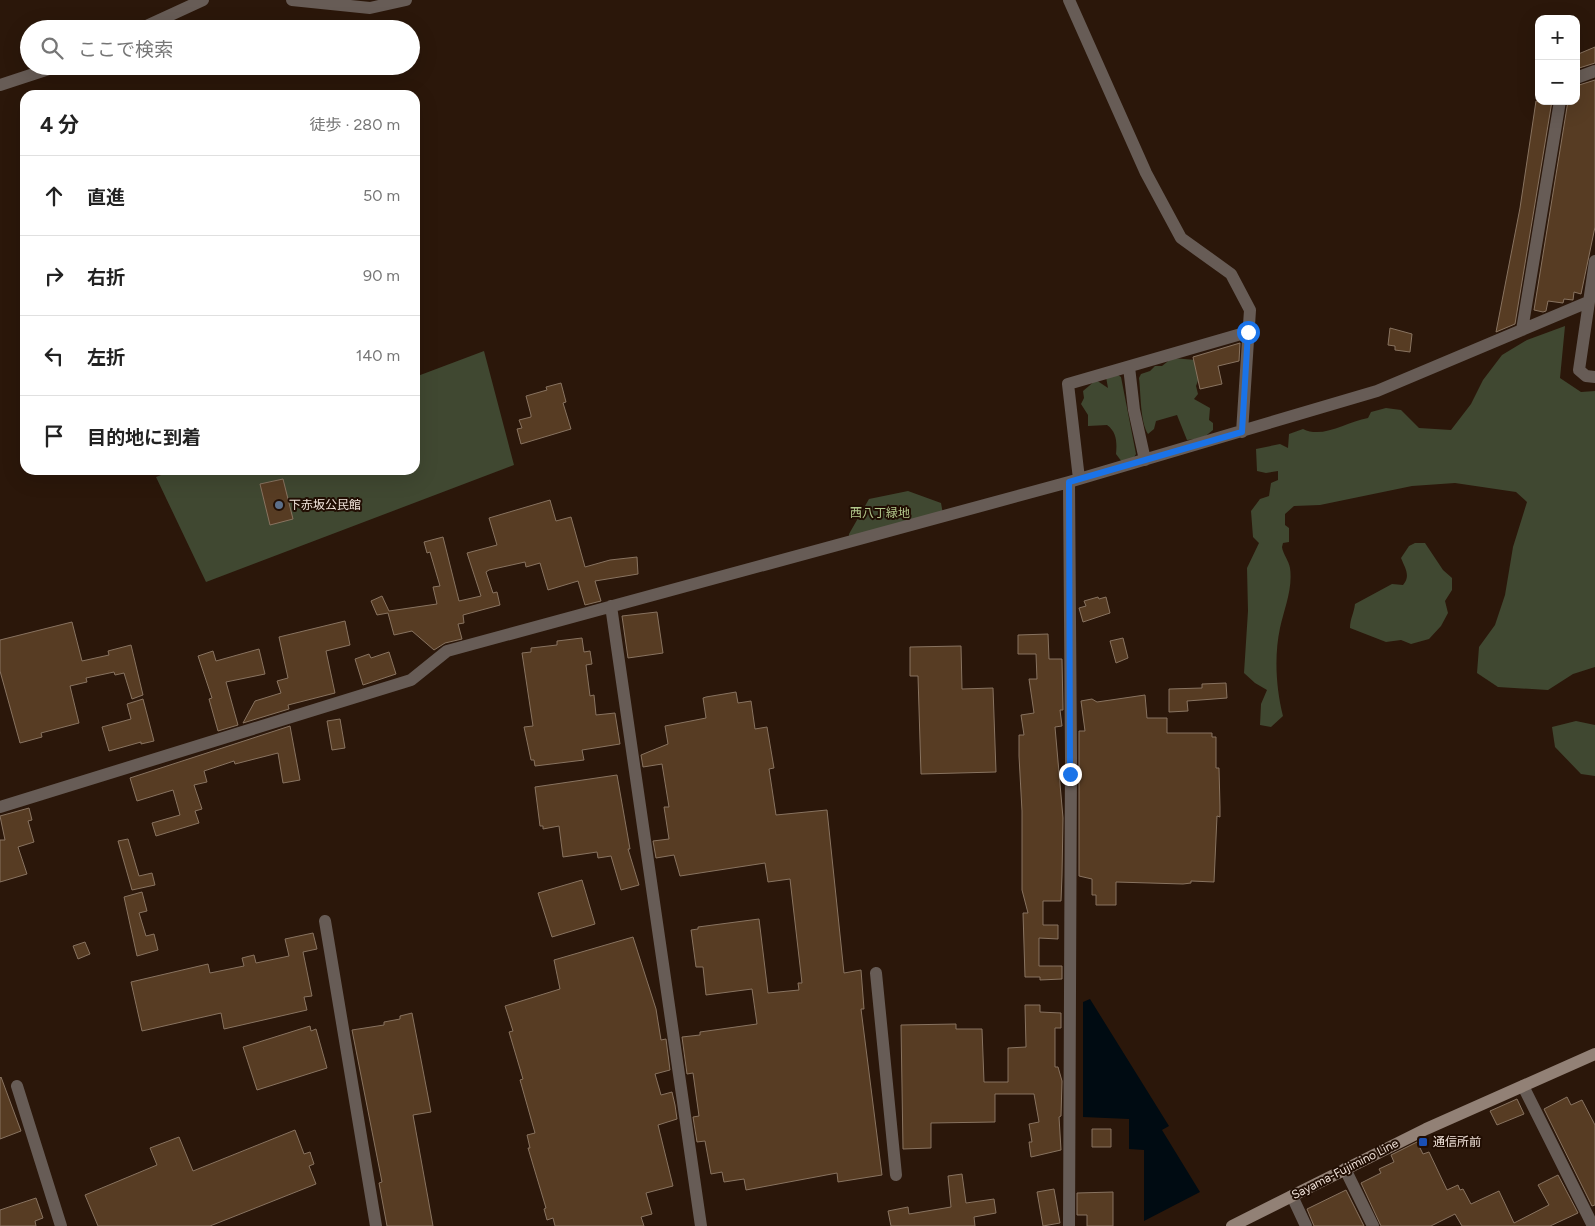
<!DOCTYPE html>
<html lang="ja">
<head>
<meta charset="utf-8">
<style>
  body { margin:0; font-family:Figtree,"Noto Sans JP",sans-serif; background:#f6f6f6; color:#222 }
  .controls { position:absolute; right:15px; top:15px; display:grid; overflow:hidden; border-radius:10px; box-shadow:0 5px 20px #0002 }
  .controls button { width:45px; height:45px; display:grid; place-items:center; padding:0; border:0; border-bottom:1px solid #e0e0e0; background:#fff; color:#222; font:25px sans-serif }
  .stop { position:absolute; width:15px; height:15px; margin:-11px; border:4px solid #1a73e8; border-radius:50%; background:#fff }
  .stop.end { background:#1a73e8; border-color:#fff; box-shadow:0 1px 5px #0008 }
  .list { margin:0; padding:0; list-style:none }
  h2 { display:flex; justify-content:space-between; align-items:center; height:65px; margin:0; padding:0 20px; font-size:21px }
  h2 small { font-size:16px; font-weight:400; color:#767676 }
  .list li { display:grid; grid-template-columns:32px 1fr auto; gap:15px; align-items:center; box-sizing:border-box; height:80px; padding:0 20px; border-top:1px solid #e0e0e0 }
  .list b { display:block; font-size:19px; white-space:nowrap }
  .list em { font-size:16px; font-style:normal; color:#767676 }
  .icon { flex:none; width:28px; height:28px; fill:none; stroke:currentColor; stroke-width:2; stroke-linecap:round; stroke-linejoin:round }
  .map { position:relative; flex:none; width:1595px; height:1226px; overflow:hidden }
  .search { position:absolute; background:#fff; box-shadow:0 5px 20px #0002; left:20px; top:20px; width:400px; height:55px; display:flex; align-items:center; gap:12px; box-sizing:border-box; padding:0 18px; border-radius:28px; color:#767676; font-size:19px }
  .panel { position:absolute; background:#fff; box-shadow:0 5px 20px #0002; left:20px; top:90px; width:400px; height:385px; border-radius:15px }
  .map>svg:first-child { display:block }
  .green { fill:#404831 }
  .water { fill:#000b12 }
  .building { fill:#573c23; stroke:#887360 }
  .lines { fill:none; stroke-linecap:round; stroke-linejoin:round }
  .minor { stroke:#675c56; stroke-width:12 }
  .tertiary { stroke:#675c56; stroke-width:12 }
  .secondary { stroke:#928176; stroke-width:12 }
  .route { stroke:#1a73e8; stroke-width:6 }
  .service-dot { fill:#5c6f8a; stroke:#210e03; stroke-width:2 }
  .transit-dot { fill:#1a4fb4; stroke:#210e03; stroke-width:2 }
  .labels { text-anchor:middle; stroke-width:4; stroke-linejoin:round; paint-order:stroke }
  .poi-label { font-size:12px; fill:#f2e4dc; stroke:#210e03; text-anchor:start }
  .park-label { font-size:12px; fill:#b3c88c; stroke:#210e03 }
  .street-label { font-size:12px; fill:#f2e4dc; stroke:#210e03 }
</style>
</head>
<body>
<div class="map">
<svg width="1595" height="1226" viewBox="0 0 1595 1226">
  <rect width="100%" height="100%" fill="#2b170a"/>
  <path class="green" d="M1565,326L1560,378L1581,392L1595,391V667L1573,674L1548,690L1498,687L1477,673L1479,647L1495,625L1505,595L1513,547L1527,502L1516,492L1455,483L1412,486L1320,505L1294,506L1285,514V525L1289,528V542L1283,543L1282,547C1283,554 1289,561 1290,568C1293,589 1284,609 1280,628C1274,656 1276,689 1283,716L1271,727L1260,725L1261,704L1267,690L1255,683L1244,673L1248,611L1247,568L1259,543L1253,537L1251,511L1260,499L1269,496L1271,483L1278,480V471L1266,473L1257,471L1256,449L1280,444L1288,448L1289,434L1303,429C1323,439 1346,422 1368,418L1371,412L1386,408L1401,410L1419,428L1451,430L1471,404L1483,380L1502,355L1527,340Z
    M484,351L514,465L206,582L156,477L174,470H415V377Z
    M1172,358L1196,360L1199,378L1196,386L1198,394L1194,399L1210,408L1209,420L1213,423V430L1203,438L1187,440L1177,415L1156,421L1154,429L1148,434C1140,421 1141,394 1139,378L1141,374L1150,371L1155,366H1162Z
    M1115,373L1121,377L1136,454L1133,459L1122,462L1116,454C1117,443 1117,432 1107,425L1088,426V415L1081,404L1084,398L1083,391L1096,380L1108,388L1106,377Z
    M908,491L941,503L943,514L849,538V534L869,499Z
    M1415,543H1425L1443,570L1452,578V590L1445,601L1448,613L1441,626L1429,639L1411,644L1401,640L1386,642L1350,628C1350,619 1354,613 1355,604L1392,584L1403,585C1411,576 1405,568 1401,558L1409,546Z
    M1576,721L1595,725V776L1581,774L1555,747L1552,727Z"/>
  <path class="water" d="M1090,999L1169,1126L1162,1130L1200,1192L1144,1221V1150L1129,1149V1119L1083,1117V1002Z"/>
  <path class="building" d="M1595,47V63L1576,69V55Z
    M1595,80V227L1581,294L1574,292L1573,300L1564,299L1563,303L1548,301L1546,311L1543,312L1534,310L1568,101H1576V86Z
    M1536,101H1552L1515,324L1496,332L1520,208Z
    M1390,328L1412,334L1410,352L1395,350V346L1388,345Z
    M1240,343L1239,361L1218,366L1222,384L1200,389L1193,357Z
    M561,383L566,402L563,403L571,429L521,444L517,429L522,428L519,420L531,417V415L526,396L547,390L546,387Z
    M283,479L293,519L270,525L260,484Z
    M550,500L556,521L571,517L585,567L610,560L637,557L638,574L595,581L601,601L585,605L578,581L548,590L540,563L526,567L525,562L489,570L486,572L493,593L497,592L500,605L463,615L464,623L458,624L462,639L445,643L434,650L412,631L394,635L388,613L377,615L371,601L382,596L389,611L437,604L433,587L440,586L430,552L427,553L424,542L443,537L459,601L481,596L467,553L497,545L489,518Z
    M1098,597L1099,599L1106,597L1110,613L1083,622L1079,608L1086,606L1084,601Z
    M657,612L663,653L628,658L622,616Z
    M345,621L350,645L326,651L335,693L288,705L289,709L243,723L255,701L281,693L277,681L288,678L279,637Z
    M72,622L82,661L109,655L108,651L131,645L143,695L132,699L124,673L115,675L114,672L86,678L87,682L70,686L79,723L41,733L42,737L20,743L0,671V640Z
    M1048,634L1049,659H1062L1063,710H1060L1062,726L1055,727L1063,818L1062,875L1061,901H1043V925H1058V939L1039,938V966H1062V979L1040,980V977H1025L1023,913H1028L1022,890V811L1019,756V735H1024L1021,715L1034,713L1029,679H1037L1036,654H1018V635Z
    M582,638L584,652L590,651L592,664L586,665L590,696L594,695L596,715L615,713L620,744L582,750L584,760L535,766L534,760H531L524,727L533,726L522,653L531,652V648L557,645V641Z
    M1123,638L1128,658L1116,663L1110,641Z
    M961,646L962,689L993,688L996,772L921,774L918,676H910V647Z
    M259,649L265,674L226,682L238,725L218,731L209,699L212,698L198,656L213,651L216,661Z
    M389,652L396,674L363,685L355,659L369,654L371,658Z
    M1226,683L1227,698L1187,701L1188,711L1169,712V689L1202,688V684Z
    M736,692L738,703L751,701L755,729L767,727L774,768L769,769L776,815L827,810L844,973L861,970L864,1009H861L882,1175L838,1182L837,1173L746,1190L744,1179L724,1182L722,1172L711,1174L705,1141L697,1142L693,1117L699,1116L693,1073L687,1074L682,1037L700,1035V1032L757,1024L752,989L706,995L703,967H696L691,930L698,929V927L759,919L768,993L799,990L798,983H802L790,879L768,882L765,863L680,876L674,855L656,858L653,841L669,839L664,807H669L662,764L643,767L641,755L668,744L665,726L706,718L703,698L706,697Z
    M1145,695L1147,718H1167V733H1212V737H1216V768H1219L1220,807V817L1217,816L1214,882L1191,881V883L1183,884L1116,882V905H1096V895H1092V879L1079,876V731H1085L1081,701L1092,699L1097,702Z
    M143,699L154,741L141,744V742L109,751L102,727L131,719L127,704Z
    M340,719L345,748L332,750L327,721Z
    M290,726L300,780L283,783L278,753L235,764L234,761L204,771L207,782L194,785L202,809L195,811L199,823L156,836L152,823L180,815L173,790L137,801L130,778Z
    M617,775L630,849H628L639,885L621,890L611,856L598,858L597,852L563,857L559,826L543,829V826H540L535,787Z
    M29,808L32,820L28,821L34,842L18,847L27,874L0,882V840H5L0,816Z
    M128,839L139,876L152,873L155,885L132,890L118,841Z
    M582,880L595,924L552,937L538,893Z
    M142,892L147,911L139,913L146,936L154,934L158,950L137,956L124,897Z
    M313,933L317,949L303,952L312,996L304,997L307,1010L224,1029L221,1013L142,1031L131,982L208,964L210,973L244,966L242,958L254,955L256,963L289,956L285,939Z
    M633,937L656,1009L661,1040L666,1039L670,1070L655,1074L661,1095L672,1092L675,1105L677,1119L658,1125L673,1186L646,1193L652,1214L641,1217L644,1226H555L553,1218L547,1220L544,1209L546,1208L528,1148H530L527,1135L535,1133L520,1080L523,1079L509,1032L513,1031L505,1006L560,989L554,960Z
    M85,942L90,954L78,959L73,946Z
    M1025,1005H1040V1012L1061,1013V1028H1055V1067H1058L1062,1081L1061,1116L1059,1117L1061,1150L1031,1157L1029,1142H1032L1029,1124L1039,1122L1034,1094H995V1122L931,1123V1148L903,1149L901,1025L956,1024V1029H982L984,1082H1008V1048L1026,1047Z
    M412,1013L431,1112L413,1115L433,1226H387L379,1183L382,1182L352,1030L384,1025V1022L400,1019V1016Z
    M310,1026L311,1031L316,1029L327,1068L257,1090L243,1047Z
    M1,1077L21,1131L0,1139V1078Z
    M1567,1097L1571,1105L1582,1100L1595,1125V1205L1592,1206L1544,1109Z
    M1517,1099L1524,1114L1497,1125L1490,1111Z
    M1092,1129H1111V1147H1092Z
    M295,1130L304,1154L310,1152L314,1164L309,1166L316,1184L210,1226H98L85,1195L157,1165L150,1148L179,1137L193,1171Z
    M1417,1142L1423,1154L1429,1152L1447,1190L1458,1185L1460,1190L1463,1189L1471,1204L1499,1191L1514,1223L1549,1205L1538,1185L1558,1175L1578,1213L1550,1226H1462L1455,1214L1431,1226H1381L1361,1183L1381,1173L1379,1169L1394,1162L1391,1155Z
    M962,1174L966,1203L994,1199L996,1213L974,1217L975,1226H891L888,1211L908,1207L909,1214L951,1207L948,1176Z
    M1054,1189L1060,1223L1043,1226L1037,1192Z
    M1346,1190L1364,1226H1314L1307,1209Z
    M1113,1192V1226H1087V1215H1077V1193Z
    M36,1198L43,1218L35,1221L36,1226H0V1210Z"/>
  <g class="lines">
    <path class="minor" d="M292,0L370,8L406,0
      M1069,0L1146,173L1181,238L1231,274L1250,310L1242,432
      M140,29L203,0
      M1576,78L1595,71
      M0,85L58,66
      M1595,261L1579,370L1586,376L1595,377
      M1522,330L1560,101
      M1129,367L1134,410L1145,460
      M1079,479L1068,384L1248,332
      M1069,482L1071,758L1069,1226
      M611,606L701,1226
      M0,807L411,680L447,651L1069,482L1377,391L1588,302L1595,290
      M876,973L896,1175
      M1523,1086L1593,1226
      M1345,1169L1373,1226
      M1292,1196L1306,1226"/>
    <path class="tertiary" d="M325,921L376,1226
      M17,1086L61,1226"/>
    <path class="secondary" d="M1232,1226L1426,1129L1595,1054"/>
  </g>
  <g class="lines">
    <path class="route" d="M1070,774L1069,482L1242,432L1248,332"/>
  </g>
  <circle class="service-dot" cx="279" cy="505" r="5"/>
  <rect class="transit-dot" x="1418" y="1137" width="10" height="10" rx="2.5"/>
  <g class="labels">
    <g class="poi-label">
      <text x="289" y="509">下赤坂公民館</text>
      <text x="1433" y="1146">通信所前</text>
    </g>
    <g class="park-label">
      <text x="880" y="517">西八丁緑地</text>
    </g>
    <g class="street-label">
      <text transform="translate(1345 1169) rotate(-27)" y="4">Sayama-Fujimino Line</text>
    </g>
  </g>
</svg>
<div class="controls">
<button>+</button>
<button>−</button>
</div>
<div class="stop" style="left:1248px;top:332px"></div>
<div class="stop end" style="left:1070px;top:774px"></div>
<div class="search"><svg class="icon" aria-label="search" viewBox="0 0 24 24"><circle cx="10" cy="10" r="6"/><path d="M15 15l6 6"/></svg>ここで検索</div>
<section class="panel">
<h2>4 分<small>徒歩 · 280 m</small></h2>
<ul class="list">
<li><svg class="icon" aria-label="ahead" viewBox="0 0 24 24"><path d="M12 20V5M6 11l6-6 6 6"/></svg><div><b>直進</b></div><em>50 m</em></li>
<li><svg class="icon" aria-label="right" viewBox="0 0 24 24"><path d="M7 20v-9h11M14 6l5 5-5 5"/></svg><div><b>右折</b></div><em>90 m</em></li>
<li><svg class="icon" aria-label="left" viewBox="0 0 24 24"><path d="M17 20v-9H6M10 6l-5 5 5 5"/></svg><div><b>左折</b></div><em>140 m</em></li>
<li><svg class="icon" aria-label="arrive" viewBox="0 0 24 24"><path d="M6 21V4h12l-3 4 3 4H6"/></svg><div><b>目的地に到着</b></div></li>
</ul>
</section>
</div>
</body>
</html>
